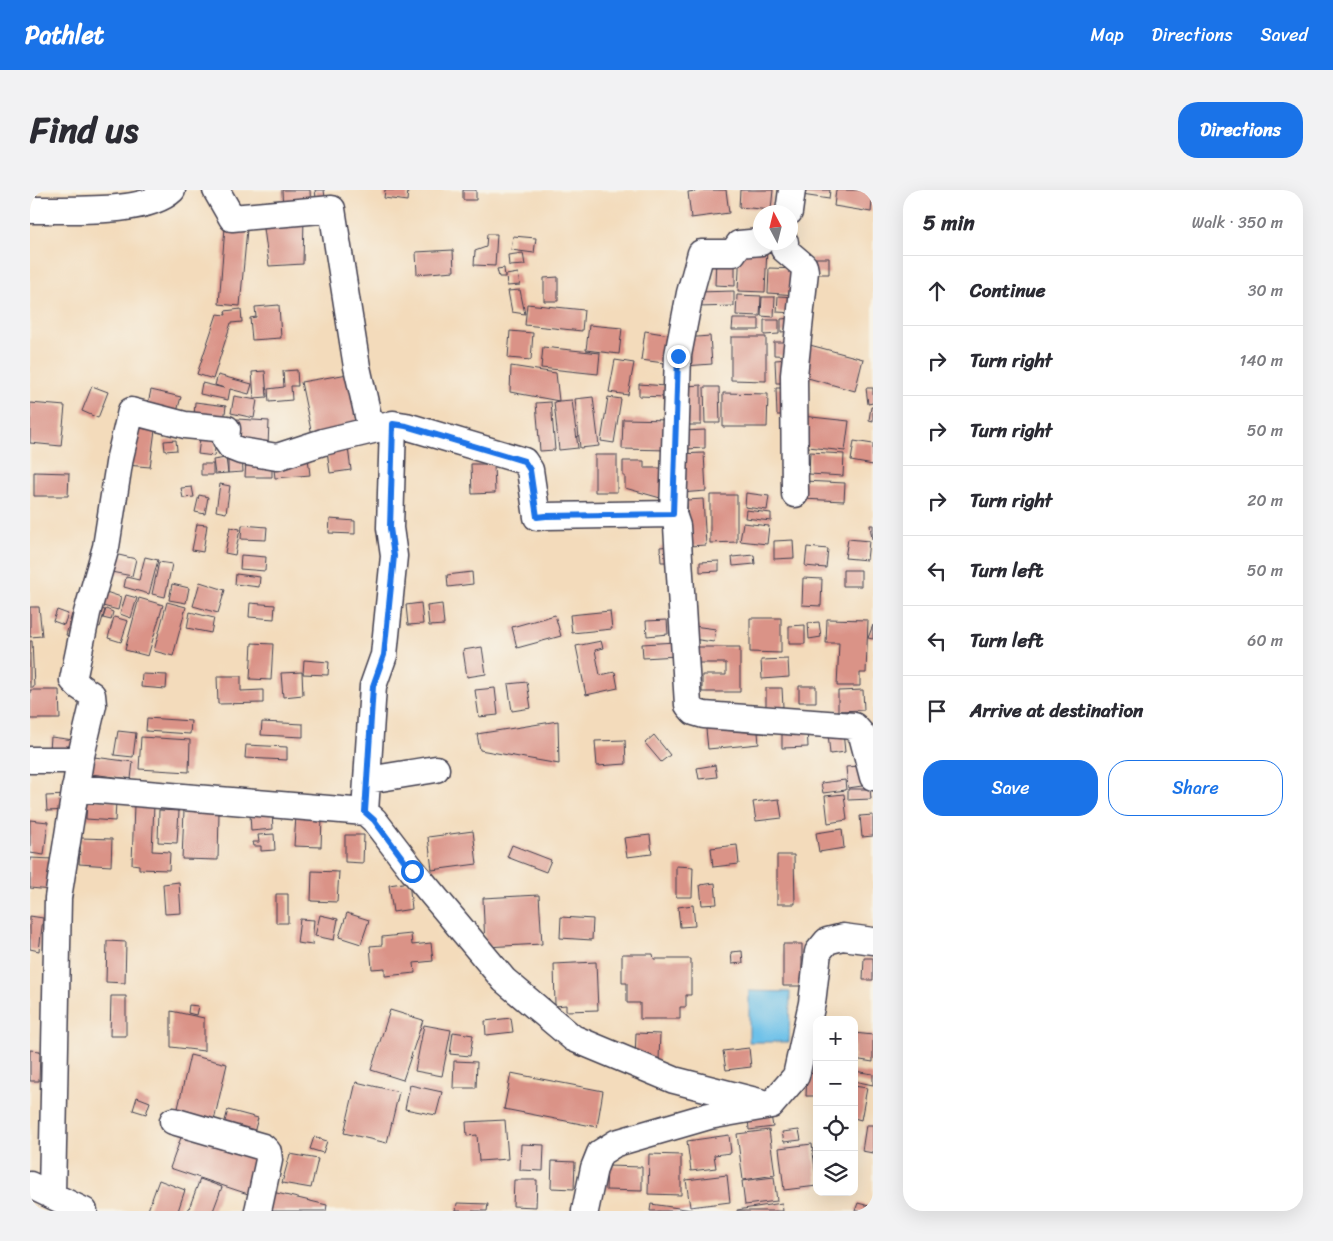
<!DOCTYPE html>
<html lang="en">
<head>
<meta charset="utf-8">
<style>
  body { margin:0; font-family:Sriracha,sans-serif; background:#f2f2f3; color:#2b2b33 }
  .controls { position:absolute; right:15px; bottom:15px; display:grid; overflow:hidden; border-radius:10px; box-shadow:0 5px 20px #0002 }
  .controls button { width:45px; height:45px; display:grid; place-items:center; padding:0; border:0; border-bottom:1px solid #e1e1e2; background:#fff; color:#2b2b33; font:25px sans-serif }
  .compass { position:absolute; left:723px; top:15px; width:45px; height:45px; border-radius:50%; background:#fff; box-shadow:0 5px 20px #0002; rotate:353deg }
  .stop { position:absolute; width:15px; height:15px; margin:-11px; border:4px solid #1a73e8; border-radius:50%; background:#fff }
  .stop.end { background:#1a73e8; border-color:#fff; box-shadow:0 1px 5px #0008 }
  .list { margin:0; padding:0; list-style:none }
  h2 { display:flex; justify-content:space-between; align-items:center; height:65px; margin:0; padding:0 20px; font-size:21px }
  h2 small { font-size:16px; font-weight:400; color:#7c7c81 }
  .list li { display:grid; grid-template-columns:32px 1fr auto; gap:15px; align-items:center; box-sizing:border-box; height:70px; padding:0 20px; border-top:1px solid #e1e1e2 }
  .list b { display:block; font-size:19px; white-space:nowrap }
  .list em { font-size:16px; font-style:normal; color:#7c7c81 }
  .actions { display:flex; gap:10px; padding:15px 20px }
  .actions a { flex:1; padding:11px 0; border:1px solid #1a73e8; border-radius:20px; text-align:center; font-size:18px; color:#1a73e8 }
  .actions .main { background:#1a73e8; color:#fff }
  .icon { flex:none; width:28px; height:28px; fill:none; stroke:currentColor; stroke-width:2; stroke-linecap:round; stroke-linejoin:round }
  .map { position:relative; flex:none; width:843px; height:1021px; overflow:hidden; border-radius:20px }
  header { display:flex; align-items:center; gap:30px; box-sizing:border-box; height:70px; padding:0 25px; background:#1a73e8; color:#fff }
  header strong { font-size:24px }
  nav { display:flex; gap:28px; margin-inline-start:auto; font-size:18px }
  .intro { display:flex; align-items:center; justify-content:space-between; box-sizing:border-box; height:120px; padding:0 30px }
  h1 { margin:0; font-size:35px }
  .button { padding:12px 22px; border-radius:20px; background:#1a73e8; color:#fff; font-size:18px; font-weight:700 }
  main { display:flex; gap:30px; padding:0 30px }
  aside { flex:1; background:#fff; border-radius:20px; box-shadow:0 5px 20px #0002 }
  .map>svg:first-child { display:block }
  .water { fill:#6dc1e9; stroke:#487292 }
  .building { fill:#da9387 }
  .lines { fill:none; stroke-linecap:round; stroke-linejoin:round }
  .minor-casing { stroke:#413e4e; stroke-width:29 }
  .minor { stroke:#fff; stroke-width:26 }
  .route { stroke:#1a73e8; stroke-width:6 }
</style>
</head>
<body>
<header>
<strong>Pathlet</strong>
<nav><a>Map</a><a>Directions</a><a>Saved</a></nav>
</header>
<div class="intro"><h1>Find us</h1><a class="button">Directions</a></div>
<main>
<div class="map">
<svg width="843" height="1021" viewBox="0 0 843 1021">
  <rect width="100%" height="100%" fill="#f7f3e8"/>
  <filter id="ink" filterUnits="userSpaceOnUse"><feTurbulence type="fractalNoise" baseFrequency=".02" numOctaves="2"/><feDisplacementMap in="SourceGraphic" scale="10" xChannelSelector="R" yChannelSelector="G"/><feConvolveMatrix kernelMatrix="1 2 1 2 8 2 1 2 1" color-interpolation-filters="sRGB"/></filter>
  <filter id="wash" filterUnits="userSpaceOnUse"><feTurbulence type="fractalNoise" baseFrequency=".0096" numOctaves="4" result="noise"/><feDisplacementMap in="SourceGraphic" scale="20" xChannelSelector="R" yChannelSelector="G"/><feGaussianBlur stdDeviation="1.12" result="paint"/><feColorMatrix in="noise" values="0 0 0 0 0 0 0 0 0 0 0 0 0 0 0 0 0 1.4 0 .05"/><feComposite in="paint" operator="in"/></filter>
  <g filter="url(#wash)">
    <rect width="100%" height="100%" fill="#f3dbbb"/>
    <path class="water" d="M719,801L760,802L759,852H719Z"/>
    <g id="blocks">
      <path class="building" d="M252,0H280L281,19L253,21Z
        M285,0H294L296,15L287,16Z
        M355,0H378L377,11L354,8Z
        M433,0H446V10H433Z
        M673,0H696L699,23L661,28L658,2Z
        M710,0H743L741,20L709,17Z
        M766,0H800L799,9L765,4Z
        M806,0H843L841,22L804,16Z
        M274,26L273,74L239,76L233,31Z
        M195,37L217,39L210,116L189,114Z
        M457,44H467L465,76L444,75L445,61L456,57Z
        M483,46L506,48L504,63L481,60Z
        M710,57L737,58L735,102L708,101Z
        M423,60L424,81L387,84L386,62Z
        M493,63L495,75L479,76L478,65Z
        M686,68H705V96L685,95Z
        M781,68H799V84H781Z
        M474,78L475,87H469L467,79Z
        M739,78L768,79L766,105L738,103Z
        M488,83L490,95L477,96L476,85Z
        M528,87V111H514V88Z
        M490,100L495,124L482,122L478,101Z
        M704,101V116L668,117V102Z
        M707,105L731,106L730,126L706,125Z
        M748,106L765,107L764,123L747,122Z
        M732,107H745L744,127L731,126Z
        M497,114L554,120L552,141L495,135Z
        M249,115L251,148L222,150L220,128L226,127L225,117Z
        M211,119L212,132L201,133L183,189L167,184L187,124L196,125L195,121Z
        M763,128L764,141L751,142V129Z
        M703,129H729V140H702Z
        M734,130H749V144L734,145Z
        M559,135L592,138L589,164L556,160Z
        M480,141L503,143L501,170L478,168Z
        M615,141L646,146L642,174L611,170Z
        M680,146L682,174L655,176L654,148Z
        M701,147H736V191L701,190Z
        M744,152H763V166L744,165Z
        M776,154L833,169L825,201L767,185Z
        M513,157L570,163L568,184L511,178Z
        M759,169V193H746L745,170Z
        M585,170L604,173L598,205L579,202Z
        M481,176L526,183L529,211L542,210L548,258L529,260L524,212L529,211L480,202Z
        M267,180L268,196H261L262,210L239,212L238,199L254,197L253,181Z
        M235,181L237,207L224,208L222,182Z
        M318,184L328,233L283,250L271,192Z
        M188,185L222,194L219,204L200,199L198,210L170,204L172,193L194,198L185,195Z
        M609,194L636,196V207L609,206Z
        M671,195V235H656V196Z
        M62,196L78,202L68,228L52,221Z
        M674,197H689L690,233H675Z
        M746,198H759L760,225H747Z
        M836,198H843V213L838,214Z
        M121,200L151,207L145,229L116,222Z
        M693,203L738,204L737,237H693Z
        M204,206L227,210L224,228L201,223Z
        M563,207L569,256L550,258L545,209Z
        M578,207L591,209L584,253L571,251Z
        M165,212L196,216L194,231L164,227Z
        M521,212L525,260L510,261L506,213Z
        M0,213L35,216L31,256L0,253Z
        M841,217H843V231L839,230Z
        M772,226L819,231L815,261L769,256Z
        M207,229L239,231L238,257L206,255Z
        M593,229L640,230L639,260L592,259Z
        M101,237L125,240L120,277L96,275Z
        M675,240V258L656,259L655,241Z
        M171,241L187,243L184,266L168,264Z
        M146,250L147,260L135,261L134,251Z
        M824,251L843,254V275L821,271Z
        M318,258L321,280L300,283L297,261Z
        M780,262L814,264L813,286L779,284Z
        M674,263L676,301L650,303L647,264Z
        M212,264L213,282L198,283V265Z
        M565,265H587V302H565Z
        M196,268L198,283L185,284L183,270Z
        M278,268L280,285L245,288L243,271Z
        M216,271L242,272V287H215Z
        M593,271H614V278H634V309L595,298V286H593Z
        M171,274H183V285H171Z
        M441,274H464L465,303L442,304Z
        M4,282L39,283L38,306H4Z
        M773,291L815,293L814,311L772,309Z
        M190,294L200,296L196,323L186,321Z
        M162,297L164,307L153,308L151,298Z
        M716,303L739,306L737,320L715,317Z
        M169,305L178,307L175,324L165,322Z
        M680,305H707V352L680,353Z
        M673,309L676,355L659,356L657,310Z
        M716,320L741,323V331L715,328Z
        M300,329L325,331V344L299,343Z
        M713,333L739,336L737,354L710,351Z
        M167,334L177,335L173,362L162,360Z
        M212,335L237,337L236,350L211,349Z
        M840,335H843V349H842Z
        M200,337L210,339L205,365L195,363Z
        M818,349L839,351L837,370L815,368Z
        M763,350L764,368L744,369V351Z
        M641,356L642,372H631L630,357Z
        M777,357L798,359L796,378L775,376Z
        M80,363L106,369L102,386L76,381Z
        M211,365L236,367L235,381L210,379Z
        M724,365L725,374L703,376L702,367Z
        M115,367L128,370L119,404L94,397L96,387L109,390Z
        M689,371V381L670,382V372Z
        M129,372L142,374L135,407L122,404Z
        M813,380H831V396H813Z
        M442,382L443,394L418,397L417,385Z
        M206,384L230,387L229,397L205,394Z
        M773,388L792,389L791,416L772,415Z
        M170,392L195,400L188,423L163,416Z
        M142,394L159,398L156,413L139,410Z
        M73,401L91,407L88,420L69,415Z
        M96,405L107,408L101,428L90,424Z
        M109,408L133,415L118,466L95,460Z
        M137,412L156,417L143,466L124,461Z
        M220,413L245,415L244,429L219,427Z
        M391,413L393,434L378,435L376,415Z
        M412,414L414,435L399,436L397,416Z
        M0,417H9L12,446L0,447Z
        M63,417L75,420L70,437L58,434Z
        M76,419L83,422L81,430L73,428Z
        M27,420L38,424L34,435L23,431Z
        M580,421L582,439L542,443L540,425Z
        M160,422L184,428L181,443L157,438Z
        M42,424L54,427L47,448L36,445Z
        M525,425L531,446L487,458L482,437Z
        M84,427L98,431L91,452L78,448Z
        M720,428H751V463L720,462Z
        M797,429L838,430L836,483H830V496H807L809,453H796Z
        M637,430L638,444L617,446L616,431Z
        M789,432L791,447L779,449L778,433Z
        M775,435V454H759V436Z
        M843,435V449L838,448Z
        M663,436L686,439L684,452L662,449Z
        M0,451H2L4,497H0Z
        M571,451L573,458L565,460L570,485L585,482L588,498L556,505L546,456Z
        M646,452L647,466L613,468L612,454Z
        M222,453L243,454L241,490L220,489Z
        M452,457L456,484L437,487L433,460Z
        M667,457H710V502H672V485H696V473H667Z
        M758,469L759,487L732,489L731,470Z
        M274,470L299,472L298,485L273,484Z
        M272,482L273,505L253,507L251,483Z
        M112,484L137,485L136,499L111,497Z
        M187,486H211V501L233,500V513L188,514Z
        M497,492L501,518L482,521L478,494Z
        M769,496H786V512H769Z
        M465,498L468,525L449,527L445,500Z
        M736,498H752L753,517H736Z
        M0,500H29L30,529H0Z
        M833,500L834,520L808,521V501Z
        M117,528L161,531L160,544L116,541Z
        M675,529L727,530L729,554L678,559Z
        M528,531L529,574L450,560L447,544Z
        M232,532L273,534V547L231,545Z
        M777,537L778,557L752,558V538Z
        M88,541L106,543L103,567L84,565Z
        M813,542L815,562L800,564L798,543Z
        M624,545L640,565L631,572L615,553Z
        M21,547L44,550L42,563L20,560Z
        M111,547L160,550L159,582L109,579Z
        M595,550L596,574L567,576L565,551Z
        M216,555L257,557V570L215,568Z
        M64,567L103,572L101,589L61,584Z
        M685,575L687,587L669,589L667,578Z
        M830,576L832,596L818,598L816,577Z
        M815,590L816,600L793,603L791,593Z
        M818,599H840L841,609L818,610Z
        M814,604L817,630L798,633L795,606Z
        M37,605L38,620L17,621L16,606Z
        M57,609L86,611L85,631L56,629Z
        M749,609L752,628L726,631L723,612Z
        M104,614L124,615L122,661L140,662L139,680L109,679V675L102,674Z
        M129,620L149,621L147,653L128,652Z
        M154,620L189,621L188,670L152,669Z
        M242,622L243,639L221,641L220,624Z
        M843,625V646L832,647L830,626Z
        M266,626L292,627L291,657L264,656Z
        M0,630L18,632L14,665L0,663Z
        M812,639L814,658L789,662L786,643Z
        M443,641L447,674L402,680L398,647Z
        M244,644L245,660L231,661V656H224L223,652H229L228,645Z
        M315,645H334L333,673L315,672Z
        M620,645L622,664L597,667L594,648Z
        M51,648L82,649L81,676L49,674Z
        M482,655L521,670L516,682L477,667Z
        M707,655L709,674L683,677L681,658Z
        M747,665H764L765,714H747Z
        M0,668L23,669L21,700L0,698Z
        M646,676L663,677L662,707H646Z
        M282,681L309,682L307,712L281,711Z
        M149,692L151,723L135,724L133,694Z
        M379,692L382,719L363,722L359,695Z
        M685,693L687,714L672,715L670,695Z
        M246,704H258V733H246Z
        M509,705L512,754L455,757L453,708Z
        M663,715L665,736L650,737L648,717Z
        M317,723L339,730L331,754L309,747Z
        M290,725L308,729L304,750L285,746Z
        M0,726L13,728L9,761L0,759Z
        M531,727L563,729L562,750L530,748Z
        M270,729L284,730L282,755L267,753Z
        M381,744L382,755L401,753L403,771L384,773L385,783L355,786V778L342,779L340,756L352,755V747Z
        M77,751L96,752L95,793L76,792Z
        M753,754H772V796H753Z
        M712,761L713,773L702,774L701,762Z
        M592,764H623L624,769H661V805H656V817H650V829H610V813H597V793H592Z
        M834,768H843V790H833Z
        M566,772L568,820L536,821V815L525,816L524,774Z
        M81,806H96V846H80Z
        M159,815L168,816L166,825L158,823Z
        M360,820L393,830L373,890L341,880Z
        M141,821L174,828V861L141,857Z
        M481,828L483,842L456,845L455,831Z
        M394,835L421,840L412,886L385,881Z
        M423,842L443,845L440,866L420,864Z
        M606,843L630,844L629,870L605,869Z
        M824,843L843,845V872L824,869Z
        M719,858L721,877L696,880L693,861Z
        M0,860L10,861L9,891H0Z
        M160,865L197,874L183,935L146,927Z
        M424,871L447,872L446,898H423Z
        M824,881L843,884V895L824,891Z
        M481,883L573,901L567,937L474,919Z
        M777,883L787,884V906H776Z
        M326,892L369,902L357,953L314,943Z
        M380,895L412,902L406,925L375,919Z
        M824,896L837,898L831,930L824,928Z
        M107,907L120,912L116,924L103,920Z
        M198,920L228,928L222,950L192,942Z
        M741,925L743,937L719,940L718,928Z
        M475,930L478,969L449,971L447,945L437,946L436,932Z
        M836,935H843V963L832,961Z
        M739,940L745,985L713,990L707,944Z
        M769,940L771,950L754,952L752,942Z
        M153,942L230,967L218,1004L140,978Z
        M699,945L701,963L684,965L686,978L661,981L657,951Z
        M284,947L297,951L293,963L280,959Z
        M491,954L514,955L513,981L490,980Z
        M782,954L787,996L754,1000L749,958Z
        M260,964L288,969L281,998L252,993Z
        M619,964L651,965V1005L618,1004Z
        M522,971L545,972L544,999L521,998Z
        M577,976L612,977V1001L576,1000Z
        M697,985L700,1012L660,1017L656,990Z
        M744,987L747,1011L715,1015L712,991Z
        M170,989L192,997L183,1021H158Z
        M129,990L155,1000L148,1021L118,1020Z
        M484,990H507L506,1017L483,1016Z
        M234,1000L297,1015L296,1021H229Z
        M427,1013L458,1014L457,1021H426Z
        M752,1013L753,1021H707V1020Z
        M828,1013L843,1017V1021H825Z
        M621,1014L662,1020V1021H620Z"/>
    </g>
  </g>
  <g filter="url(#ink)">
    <use href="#blocks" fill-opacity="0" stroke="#413e4e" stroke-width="1"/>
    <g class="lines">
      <g class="minor-casing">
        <path id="minor" d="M186,0L202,28L302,19L327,177L338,226L347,239L363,234L376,236L494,271L500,280L507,327L516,326L643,324
          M0,20C37,19 116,25 142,0
          M759,22L762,0
          M731,52L709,54L703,63H671L660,103L648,165L643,324L647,336L658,515L664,522L674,525L824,536L832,545L843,587
          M755,52L754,59L774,76L775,81L764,185L765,304
          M363,234L360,338L364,366L354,465L343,496L335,622L344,630L383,681L474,790L543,848L644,890L741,915
          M0,570H50
          M338,590L406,579
          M45,598L335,622
          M143,931L233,957L238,962L239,970L228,1021
          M0,995L54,1021
          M22,1004L28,708L50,570L63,515L62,505L50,497L43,490L57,423L76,357L90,267L101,221L155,235L197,239L196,250L201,257L211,261L247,267L293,252L347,239
          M555,1021L564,978L570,963L586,953L679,926L741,915L766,886L782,813L788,762L797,751L813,747L843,751"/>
      </g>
      <use href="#minor" class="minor"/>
    </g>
  </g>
  <g class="lines" filter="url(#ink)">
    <path class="route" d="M382,681L344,630L335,622L343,496L354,465L364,366L360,338L363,234L376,236L494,271L500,280L507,327L516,326L643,324L648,166"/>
  </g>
</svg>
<div class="controls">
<button>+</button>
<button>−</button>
<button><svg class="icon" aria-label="locate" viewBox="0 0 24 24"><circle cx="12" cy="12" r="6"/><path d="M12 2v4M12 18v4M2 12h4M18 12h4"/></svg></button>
<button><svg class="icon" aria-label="layers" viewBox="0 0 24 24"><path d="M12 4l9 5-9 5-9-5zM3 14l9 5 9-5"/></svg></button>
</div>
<svg class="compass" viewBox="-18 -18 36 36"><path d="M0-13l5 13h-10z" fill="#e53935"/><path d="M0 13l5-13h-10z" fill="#7c7c81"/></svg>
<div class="stop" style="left:382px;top:681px"></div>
<div class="stop end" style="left:648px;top:166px"></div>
</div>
<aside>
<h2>5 min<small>Walk · 350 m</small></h2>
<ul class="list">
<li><svg class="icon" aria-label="ahead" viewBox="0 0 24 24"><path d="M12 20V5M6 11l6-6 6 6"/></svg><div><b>Continue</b></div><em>30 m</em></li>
<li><svg class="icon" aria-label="right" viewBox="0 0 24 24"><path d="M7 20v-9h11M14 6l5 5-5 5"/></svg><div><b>Turn right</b></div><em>140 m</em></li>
<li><svg class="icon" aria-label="right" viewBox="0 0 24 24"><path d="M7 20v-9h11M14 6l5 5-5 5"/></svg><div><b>Turn right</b></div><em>50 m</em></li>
<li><svg class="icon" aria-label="right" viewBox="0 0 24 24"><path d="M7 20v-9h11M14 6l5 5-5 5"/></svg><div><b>Turn right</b></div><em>20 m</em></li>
<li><svg class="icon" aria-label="left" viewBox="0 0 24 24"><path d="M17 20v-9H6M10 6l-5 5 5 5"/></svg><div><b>Turn left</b></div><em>50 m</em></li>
<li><svg class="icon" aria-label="left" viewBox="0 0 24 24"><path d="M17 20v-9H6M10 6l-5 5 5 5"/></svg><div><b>Turn left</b></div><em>60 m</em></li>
<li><svg class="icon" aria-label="arrive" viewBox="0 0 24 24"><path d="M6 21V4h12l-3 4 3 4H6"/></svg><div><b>Arrive at destination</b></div></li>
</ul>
<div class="actions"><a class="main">Save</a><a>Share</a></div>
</aside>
</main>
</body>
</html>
